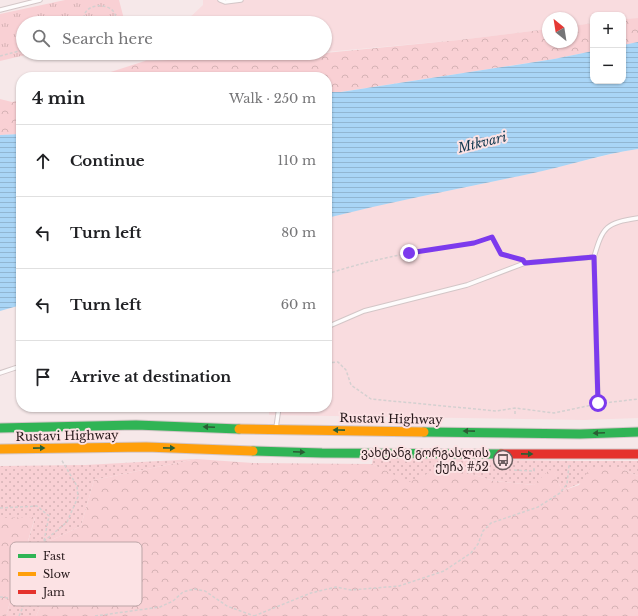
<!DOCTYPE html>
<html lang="en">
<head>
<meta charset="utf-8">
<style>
  body { margin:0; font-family:"Libre Baskerville","Noto Sans Georgian",serif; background:#f6f6f6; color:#202124 }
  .controls { position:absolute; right:12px; top:12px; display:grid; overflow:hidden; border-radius:8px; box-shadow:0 1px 3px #0004 }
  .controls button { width:36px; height:36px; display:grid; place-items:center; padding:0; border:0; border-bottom:1px solid #e0e0e0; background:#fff; color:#202124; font:20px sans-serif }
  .compass { position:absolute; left:542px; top:12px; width:36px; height:36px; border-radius:50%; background:#fff; box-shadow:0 1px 3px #0004; rotate:330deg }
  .stop { position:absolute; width:12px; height:12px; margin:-9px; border:3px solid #7c3aed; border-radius:50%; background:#fff }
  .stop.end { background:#7c3aed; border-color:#fff; box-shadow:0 1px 4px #0008 }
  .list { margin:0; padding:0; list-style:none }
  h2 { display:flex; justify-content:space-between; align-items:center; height:52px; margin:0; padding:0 16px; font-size:17px }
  h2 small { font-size:13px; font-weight:400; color:#757577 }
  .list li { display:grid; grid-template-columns:26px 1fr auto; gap:12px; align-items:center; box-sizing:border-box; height:72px; padding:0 16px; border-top:1px solid #e0e0e0 }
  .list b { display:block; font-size:15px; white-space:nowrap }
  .list em { font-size:13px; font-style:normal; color:#757577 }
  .icon { flex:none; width:22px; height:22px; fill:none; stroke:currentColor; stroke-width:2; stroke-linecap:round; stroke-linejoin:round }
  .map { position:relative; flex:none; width:638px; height:616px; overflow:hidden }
  .search { position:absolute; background:#fff; box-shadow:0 1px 3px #0004; left:16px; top:16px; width:316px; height:44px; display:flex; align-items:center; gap:10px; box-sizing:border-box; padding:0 14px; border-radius:22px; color:#757577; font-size:15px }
  .panel { position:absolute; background:#fff; box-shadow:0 1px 3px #0004; left:16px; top:72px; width:316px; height:340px; border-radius:16px }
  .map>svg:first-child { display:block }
  .built { fill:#f9dcdf }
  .grass { fill:url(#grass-dots) }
  .forest { fill:url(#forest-crowns) }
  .park { fill:url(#park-tufts) }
  .water { fill:url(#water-rules) }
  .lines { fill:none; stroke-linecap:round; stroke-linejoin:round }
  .lane-casing { stroke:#d3c6c7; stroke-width:5.5 }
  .fast-casing { stroke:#d3c6c7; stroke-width:11 }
  .slow-casing { stroke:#d3c6c7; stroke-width:11 }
  .jam-casing { stroke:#d3c6c7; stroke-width:11 }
  .path { stroke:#d4d0d0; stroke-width:1.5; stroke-dasharray:3 2; stroke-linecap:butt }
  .lane { stroke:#fefcfc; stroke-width:3.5 }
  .fast { stroke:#30b455; stroke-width:9 }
  .slow { stroke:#ff9f0a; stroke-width:9 }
  .jam { stroke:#e5322d; stroke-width:9 }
  .oneway { fill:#2a5e34 }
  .route { stroke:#7c3aed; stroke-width:5 }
  .labels { text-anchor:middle; stroke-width:4; stroke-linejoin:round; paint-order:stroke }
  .street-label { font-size:12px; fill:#251719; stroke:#fce2e4 }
  .poi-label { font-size:12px; fill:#251719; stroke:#fce2e4; text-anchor:end }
  .water-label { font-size:13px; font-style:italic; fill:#10374e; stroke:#fce2e4 }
  .key { fill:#fce2e4; stroke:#bca5a7; stroke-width:1 }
  .key-label { font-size:11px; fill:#251719 }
</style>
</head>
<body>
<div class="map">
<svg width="638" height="616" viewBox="0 0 638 616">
  <defs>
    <pattern id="grass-dots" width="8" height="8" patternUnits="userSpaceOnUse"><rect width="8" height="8" fill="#f9d0d4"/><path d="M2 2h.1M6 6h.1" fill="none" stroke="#d5b2b5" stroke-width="1.8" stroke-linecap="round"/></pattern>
    <pattern id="forest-crowns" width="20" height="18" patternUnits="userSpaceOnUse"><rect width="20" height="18" fill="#f9d0d4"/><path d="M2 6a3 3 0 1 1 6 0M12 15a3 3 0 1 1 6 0" fill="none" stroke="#d5b2b5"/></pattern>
    <pattern id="park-tufts" width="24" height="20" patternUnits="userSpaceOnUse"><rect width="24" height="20" fill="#f9d0d4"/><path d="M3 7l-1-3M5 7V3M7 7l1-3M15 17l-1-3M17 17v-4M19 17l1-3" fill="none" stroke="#d5b2b5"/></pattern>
    <pattern id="water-rules" width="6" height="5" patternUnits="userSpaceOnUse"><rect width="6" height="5" fill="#a9d5f6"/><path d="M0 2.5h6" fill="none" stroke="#91b6d2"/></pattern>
  </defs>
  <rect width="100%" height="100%" fill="#f6e8e9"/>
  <path class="built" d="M203,0H638V18L623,19V15H593V23L572,26V18H548V29L459,40L325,52V23H184L203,5Z
    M153,53H309L145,61Z
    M638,149V418L584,420L269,415V407H327V218L375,206L529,174L620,152Z"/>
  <path class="grass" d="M373,458L579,461H638V476L618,467L562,491L554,472L534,485L494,481L461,471L432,472L409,483L372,464Z
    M196,459L94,480L81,526L39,546L51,583L36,616H6L35,518H0V466L85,465Z"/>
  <path class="forest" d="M638,18V42L623,45V19Z
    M593,23V51L554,59L340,92H327V77H95L145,61L325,53L459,40L548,29V42H572V26Z
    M0,99L12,102L21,100V134L0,135Z
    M196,459L253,463L372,464L409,482L432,472L461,471L494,481L534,485L549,470L554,471L562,491L579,485L591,467H618L638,476V616H36L51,583L39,546L81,526L94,480Z
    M35,517L6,616H0V518Z"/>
  <path class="park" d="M65,0H119L125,23H23V53H34L0,61V14Z"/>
  <path class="water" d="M638,42V149C601,154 565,167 529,174C461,188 394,201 327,218V92H341L554,59L593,51V81H623V45Z
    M21,134V305L0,311V135Z"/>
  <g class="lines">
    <g class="lane-casing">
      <path id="lane" d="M220,0L225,2L241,0
        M0,10L40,0
        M327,327L364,311L467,285L525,263L594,257
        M0,373L21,366
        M598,403L594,257C603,226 606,223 638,218
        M276,428L279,407"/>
    </g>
    <g class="fast-casing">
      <path id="fast" d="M0,428L136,425L239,429
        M424,432L580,434L638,432
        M253,451L322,453L501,454"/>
    </g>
    <g class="slow-casing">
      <path id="slow" d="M239,429L424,432
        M0,449L146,447L253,451"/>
    </g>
    <g class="jam-casing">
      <path id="jam" d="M501,454H638"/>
    </g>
    <path class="path" d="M80,23L84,19
      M85,23C77,0 122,0 115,23
      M0,56L23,50
      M327,274C355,265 382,258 411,253C438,248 466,246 492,237L501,254L521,258
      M327,363L338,362L346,370L351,385L371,399L496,411L515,408L554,413L592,405
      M604,403L638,399
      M260,411H272
      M515,414V408
      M514,470L534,471V466
      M0,508L37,506L49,516L44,541
      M0,597L26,600
      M19,616L26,600L46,580C48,567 43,556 43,542L67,522L78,497L77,486L61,459
      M95,616L160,607L173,601L183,592L194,589L205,591L227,606L254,616
      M254,616L311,593L336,587L351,590L399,586L444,571L471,553L478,544L483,531L491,523L538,507L560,493L567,484L569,465"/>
    <use href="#lane" class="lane"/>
    <use href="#fast" class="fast"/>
    <use href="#slow" class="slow"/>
    <use href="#jam" class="jam"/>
  </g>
  <defs><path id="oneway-solid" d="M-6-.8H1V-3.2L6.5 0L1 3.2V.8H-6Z"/></defs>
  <g class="oneway">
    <use href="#oneway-solid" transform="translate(209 427) rotate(-178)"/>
    <use href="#oneway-solid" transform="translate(339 430) rotate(-179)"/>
    <use href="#oneway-solid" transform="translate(469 431) rotate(-179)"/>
    <use href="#oneway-solid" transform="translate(599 433) rotate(178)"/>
    <use href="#oneway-solid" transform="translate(39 448) rotate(-1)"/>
    <use href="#oneway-solid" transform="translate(169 448) rotate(1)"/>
    <use href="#oneway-solid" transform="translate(299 452) rotate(3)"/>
    <use href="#oneway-solid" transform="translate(527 454) rotate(1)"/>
  </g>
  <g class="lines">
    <path class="route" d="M409,253L474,243L492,237L501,254L523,260L525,263L594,257L598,403"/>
  </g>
  <defs>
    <g id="bus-ring" transform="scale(1)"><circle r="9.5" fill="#fce2e4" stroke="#6e6062" stroke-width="1.5"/><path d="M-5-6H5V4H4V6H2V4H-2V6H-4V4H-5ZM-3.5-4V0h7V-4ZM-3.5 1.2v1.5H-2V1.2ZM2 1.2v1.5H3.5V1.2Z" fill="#6e6062"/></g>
  </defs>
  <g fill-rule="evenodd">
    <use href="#bus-ring" x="503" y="460"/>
  </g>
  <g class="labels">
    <g class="street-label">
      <text transform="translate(391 419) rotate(1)" y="4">Rustavi Highway</text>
      <text transform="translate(67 436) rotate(-1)" y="4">Rustavi Highway</text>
    </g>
    <g class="poi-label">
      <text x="489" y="457">ვახტანგ გორგასლის<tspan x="489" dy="14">ქუჩა #52</tspan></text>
    </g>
    <g class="water-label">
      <text transform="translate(482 142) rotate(-14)" y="5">Mtkvari</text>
    </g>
  </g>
  <rect x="10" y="542" width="132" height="64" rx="6" class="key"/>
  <rect x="18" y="554" width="18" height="4" fill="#30b455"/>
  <rect x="18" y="572" width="18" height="4" fill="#ff9f0a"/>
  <rect x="18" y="590" width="18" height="4" fill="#e5322d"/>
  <g class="key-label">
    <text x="43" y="560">Fast</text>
    <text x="43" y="578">Slow</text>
    <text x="43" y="596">Jam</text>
  </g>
</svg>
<div class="controls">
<button>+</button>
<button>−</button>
</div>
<svg class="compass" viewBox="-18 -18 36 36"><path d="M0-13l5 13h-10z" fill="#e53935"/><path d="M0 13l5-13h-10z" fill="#757577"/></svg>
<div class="stop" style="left:598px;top:403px"></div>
<div class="stop end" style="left:409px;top:253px"></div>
<div class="search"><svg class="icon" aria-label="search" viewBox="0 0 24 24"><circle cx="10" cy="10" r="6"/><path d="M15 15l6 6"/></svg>Search here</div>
<section class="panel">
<h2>4 min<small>Walk · 250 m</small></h2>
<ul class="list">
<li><svg class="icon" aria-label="ahead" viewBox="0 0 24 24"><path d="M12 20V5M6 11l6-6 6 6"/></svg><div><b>Continue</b></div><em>110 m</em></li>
<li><svg class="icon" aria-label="left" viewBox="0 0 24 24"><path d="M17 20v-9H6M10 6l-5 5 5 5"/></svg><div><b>Turn left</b></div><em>80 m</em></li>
<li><svg class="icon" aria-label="left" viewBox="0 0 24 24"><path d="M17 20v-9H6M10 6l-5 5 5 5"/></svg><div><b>Turn left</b></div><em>60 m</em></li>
<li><svg class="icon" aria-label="arrive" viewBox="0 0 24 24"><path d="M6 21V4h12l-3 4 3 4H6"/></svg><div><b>Arrive at destination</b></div></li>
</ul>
</section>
</div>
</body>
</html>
